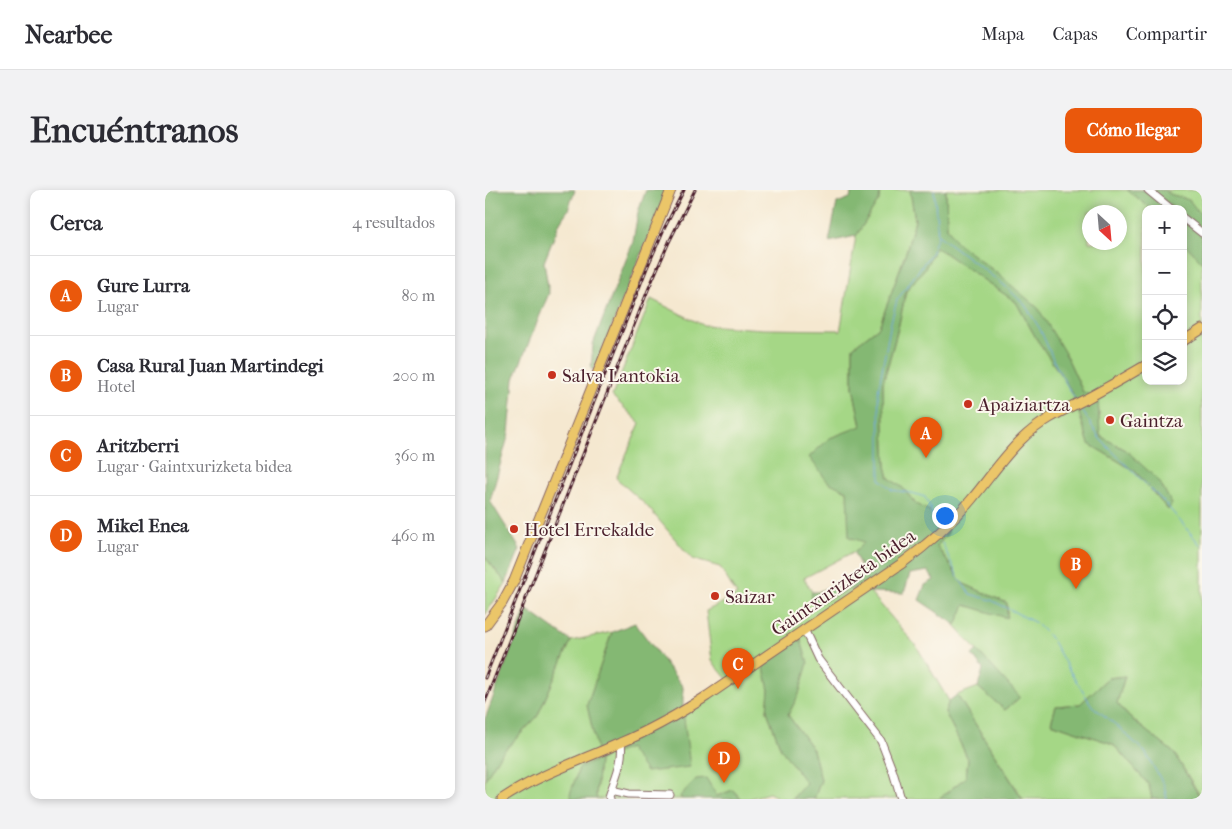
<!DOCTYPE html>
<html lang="es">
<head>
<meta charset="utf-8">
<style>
  body { margin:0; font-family:"IM FELL French Canon",serif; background:#f2f2f3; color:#2b2b33 }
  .controls { position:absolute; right:15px; top:15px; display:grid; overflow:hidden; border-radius:10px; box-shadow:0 2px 8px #0003 }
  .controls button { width:45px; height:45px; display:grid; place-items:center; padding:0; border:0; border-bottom:1px solid #e1e1e2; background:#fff; color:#2b2b33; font:25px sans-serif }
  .compass { position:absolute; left:597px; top:15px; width:45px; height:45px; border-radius:50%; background:#fff; box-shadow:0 2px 8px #0003; rotate:154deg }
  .you { position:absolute; left:459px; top:325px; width:18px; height:18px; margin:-12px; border:4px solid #fff; border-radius:50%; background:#1a73e8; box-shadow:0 0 0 8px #1a73e833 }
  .badge { display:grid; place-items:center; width:32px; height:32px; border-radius:50%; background:#ea580c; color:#fff; font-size:16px; font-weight:700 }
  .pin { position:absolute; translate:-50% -41px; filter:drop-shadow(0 1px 2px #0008) }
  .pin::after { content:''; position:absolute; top:26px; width:18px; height:15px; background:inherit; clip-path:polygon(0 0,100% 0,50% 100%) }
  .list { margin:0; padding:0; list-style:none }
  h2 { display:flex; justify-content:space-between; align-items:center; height:65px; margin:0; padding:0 20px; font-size:21px }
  h2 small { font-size:16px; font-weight:400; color:#7c7c81 }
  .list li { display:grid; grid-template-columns:32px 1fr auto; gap:15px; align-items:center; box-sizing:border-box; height:80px; padding:0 20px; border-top:1px solid #e1e1e2 }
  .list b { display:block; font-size:19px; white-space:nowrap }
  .list p { margin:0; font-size:16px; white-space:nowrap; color:#7c7c81 }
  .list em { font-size:16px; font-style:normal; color:#7c7c81 }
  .icon { flex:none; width:28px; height:28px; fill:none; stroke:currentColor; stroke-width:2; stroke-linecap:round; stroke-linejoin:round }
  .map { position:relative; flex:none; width:717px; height:609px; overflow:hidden; border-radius:10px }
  header { display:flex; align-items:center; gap:30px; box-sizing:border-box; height:70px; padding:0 25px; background:#fff; border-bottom:1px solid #e1e1e2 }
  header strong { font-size:24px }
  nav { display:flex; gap:28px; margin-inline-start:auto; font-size:18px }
  .intro { display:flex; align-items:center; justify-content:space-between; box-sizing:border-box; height:120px; padding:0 30px }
  h1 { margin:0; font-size:35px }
  .button { padding:12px 22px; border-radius:10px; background:#ea580c; color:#fff; font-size:18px; font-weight:700 }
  main { display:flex; gap:30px; padding:0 30px }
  aside { flex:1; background:#fff; border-radius:10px; box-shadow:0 2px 8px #0003 }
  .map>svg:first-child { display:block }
  .green { fill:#a5d786; stroke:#787b58; fill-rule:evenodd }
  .forest { fill:#84b873; stroke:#676c4f }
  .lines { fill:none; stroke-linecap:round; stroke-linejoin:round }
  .stream { stroke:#6da5dc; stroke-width:1 }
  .minor-casing { stroke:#866565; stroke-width:9 }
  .major-casing { stroke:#866565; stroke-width:11 }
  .minor { stroke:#fff; stroke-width:7 }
  .major { stroke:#ebc669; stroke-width:9 }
  .rail-casing { stroke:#4a1f2b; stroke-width:3 }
  .rail { stroke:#fbf7ec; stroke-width:1; stroke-dasharray:4; stroke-linecap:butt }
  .poi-dot { fill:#c8321e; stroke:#fbf7ec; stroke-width:2 }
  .labels { text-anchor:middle; stroke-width:4; stroke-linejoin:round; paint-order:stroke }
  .poi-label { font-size:19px; fill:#4a1f2b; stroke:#fbf7ec; text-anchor:start }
  .street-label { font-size:19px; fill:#4a1f2b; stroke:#fbf7ec }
</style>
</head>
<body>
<header>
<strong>Nearbee</strong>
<nav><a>Mapa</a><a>Capas</a><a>Compartir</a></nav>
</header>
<div class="intro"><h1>Encuéntranos</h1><a class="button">Cómo llegar</a></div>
<main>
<aside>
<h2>Cerca<small>4 resultados</small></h2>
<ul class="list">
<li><span class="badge">A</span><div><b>Gure Lurra</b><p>Lugar</p></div><em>80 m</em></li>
<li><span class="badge">B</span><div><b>Casa Rural Juan Martindegi</b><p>Hotel</p></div><em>200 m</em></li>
<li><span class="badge">C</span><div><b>Aritzberri</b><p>Lugar · Gaintxurizketa bidea</p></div><em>360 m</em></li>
<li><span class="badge">D</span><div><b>Mikel Enea</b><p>Lugar</p></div><em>460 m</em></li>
</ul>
</aside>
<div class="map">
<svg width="717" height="609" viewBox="0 0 717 609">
  <rect width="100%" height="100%" fill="#fbf7ec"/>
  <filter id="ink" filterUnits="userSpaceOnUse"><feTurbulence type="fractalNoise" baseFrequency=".02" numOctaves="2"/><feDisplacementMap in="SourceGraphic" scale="10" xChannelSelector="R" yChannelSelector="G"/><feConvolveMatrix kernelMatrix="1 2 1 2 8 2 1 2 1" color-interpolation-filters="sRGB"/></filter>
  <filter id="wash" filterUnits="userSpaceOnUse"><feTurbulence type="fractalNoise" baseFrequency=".0096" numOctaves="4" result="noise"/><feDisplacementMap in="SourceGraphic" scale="20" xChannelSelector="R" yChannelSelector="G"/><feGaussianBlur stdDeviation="1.12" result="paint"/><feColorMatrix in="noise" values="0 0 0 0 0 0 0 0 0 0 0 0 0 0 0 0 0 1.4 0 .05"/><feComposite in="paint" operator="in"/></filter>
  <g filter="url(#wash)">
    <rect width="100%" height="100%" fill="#f5e8d0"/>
    <path class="green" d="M395,0H425L430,30L421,62L410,93L394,137L368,157V197L376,237L345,248L343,291L362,301L380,352L369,363L368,362L319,388L327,402L326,409L334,413L371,397L385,402L432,457L464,511L460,522L483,569L481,587L454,609H329L336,590L328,560L303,525L314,504L278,472L284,500L282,521L296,559L322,593L307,609H296L284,603L263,609H256L248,600L232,606H195L197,609H112L111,605L114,570L85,604L87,609H0V589L15,565L52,527L86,451L127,442L102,515L115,569L144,558L198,520L246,494L227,471L221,421L252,405L235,377L207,369L162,316L131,288L155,233L127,206L166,109L218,135L278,139L353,140L355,142L371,46L394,10Z
      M461,0H717V609L689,563L644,527L632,513L640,486L623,488L595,514L571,516L566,533L628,554L664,595L667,609H538L472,505L493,497L520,520L534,508L470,436L480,415L522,427V413L477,393L452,356L463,343L461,331L430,313L418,298L404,288L401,276L399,238L398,193L413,139L421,101L440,78L451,57L531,112L551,148L587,202L604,254L650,281L683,320L641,260L615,246L613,208L598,202L581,165L512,83L471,53L462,37ZM661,19H698V191H661ZM604,22H634V52H604Z
      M0,367L21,393L0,425Z"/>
    <path class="forest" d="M0,0H90L83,20L75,32L59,72L64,103L29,189L24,243L5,311L35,359L21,393L0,367Z
      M161,0H183L109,180L106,179L108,154L148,52L153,22Z
      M367,0H395L394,10L371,46L344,52L352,13L365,8Z
      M425,0H461L462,37L471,52L512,83L553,118L581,165L598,202L613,208L615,246L641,260L674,291L687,314L683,320L650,281L604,254L587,202L551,148L531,112L451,57L440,78L421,101L413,138L398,193L399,238L401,276L404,288L418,298L430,313L461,330L463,343L452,356L477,393L522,413V428L480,415L471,435L434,410L440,395L449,390L443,381L425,384L419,403L385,402L371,397L334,413L326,409L327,402H333L374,382L375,375L369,363L379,352L364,347L362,301L343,292L324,267L345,248L376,236L368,197V157L394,137L410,93L421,62L430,30Z
      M642,0H660L684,19H666Z
      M666,0H679L685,4L704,10L716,25L717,42L698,26V19H690Z
      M698,30L710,39L717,47V72L698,52Z
      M41,419L86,451L52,527L15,565L0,589V529Z
      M150,433L198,497V520L205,577L161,582L144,558L114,570L111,604L112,609H87L85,604L94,578L114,569L102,515L127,442Z
      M315,447L323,473L314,504L303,525L328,560L336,590L329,609H307L321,593L296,559L282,521L284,500L278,472Z
      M492,460L535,507L520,520L493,497L498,479L487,465Z
      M640,486L632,513L644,527L689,563L716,609H667L664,595L628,554L566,533L571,516L595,514L623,488Z
      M472,505L535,605L538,609H454L481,587L483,569L460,522L464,511Z
      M221,588L232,606L248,600L256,609H197L195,606L211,589Z"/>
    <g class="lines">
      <path class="stream" d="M449,0L453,45L447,62L412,110L406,132L393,202L395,243V289L407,300L427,303L440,307L445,317L451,338
        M453,45L519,95L540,115L555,139L572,178L590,209
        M595,217L615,249L680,313L717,357
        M457,353L473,387L485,404L506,410L551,433L566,448L583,478L607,516L631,535L660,562L679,595L682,609"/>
    </g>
  </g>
  <g filter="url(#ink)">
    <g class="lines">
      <g class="minor-casing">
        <path id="minor" d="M663,0L686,19
          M698,28L717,43
          M319,439L333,469L396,551L408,582L416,609
          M126,600L144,604L185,605
          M125,609L124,607C129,590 139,571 136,553"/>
      </g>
      <g class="major-casing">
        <path id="major" d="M698,151L717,139
          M0,436L17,413L29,391L186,0
          M17,609C53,585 95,571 135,553C166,540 194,524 222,506L416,374C442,355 465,335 486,310C503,290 518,267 537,249C555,231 579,220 601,209C621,198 641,187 661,175"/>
      </g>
      <use href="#minor" class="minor"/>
      <use href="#major" class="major"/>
      <g class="rail-casing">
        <path id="rail" d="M0,488L162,78L179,39L199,0
          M0,512L163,100L184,52L210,0"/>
      </g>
      <use href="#rail" class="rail"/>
    </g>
  </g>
  <g class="poi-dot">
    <circle cx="67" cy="185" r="5"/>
    <circle cx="483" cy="214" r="5"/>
    <circle cx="625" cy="230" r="5"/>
    <circle cx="29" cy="339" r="5"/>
    <circle cx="230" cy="406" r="5"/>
  </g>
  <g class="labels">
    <g class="poi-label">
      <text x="77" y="192">Salva Lantokia</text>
      <text x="493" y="221">Apaiziartza</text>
      <text x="635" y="237">Gaintza</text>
      <text x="39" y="346">Hotel Errekalde</text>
      <text x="240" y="413">Saizar</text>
    </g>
    <g class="street-label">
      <text transform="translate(358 392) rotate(-35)" y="7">Gaintxurizketa bidea</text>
    </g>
  </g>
</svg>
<div class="controls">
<button>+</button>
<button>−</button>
<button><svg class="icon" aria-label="locate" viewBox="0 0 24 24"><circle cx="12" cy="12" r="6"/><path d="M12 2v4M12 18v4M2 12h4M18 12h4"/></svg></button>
<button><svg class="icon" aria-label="layers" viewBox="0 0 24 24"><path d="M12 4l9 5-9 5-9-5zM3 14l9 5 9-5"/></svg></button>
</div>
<svg class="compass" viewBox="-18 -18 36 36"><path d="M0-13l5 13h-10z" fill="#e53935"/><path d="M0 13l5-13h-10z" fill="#7c7c81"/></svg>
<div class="you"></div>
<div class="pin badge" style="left:441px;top:268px">A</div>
<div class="pin badge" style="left:591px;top:399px">B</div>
<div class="pin badge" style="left:253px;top:499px">C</div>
<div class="pin badge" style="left:239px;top:593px">D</div>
</div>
</main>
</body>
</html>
